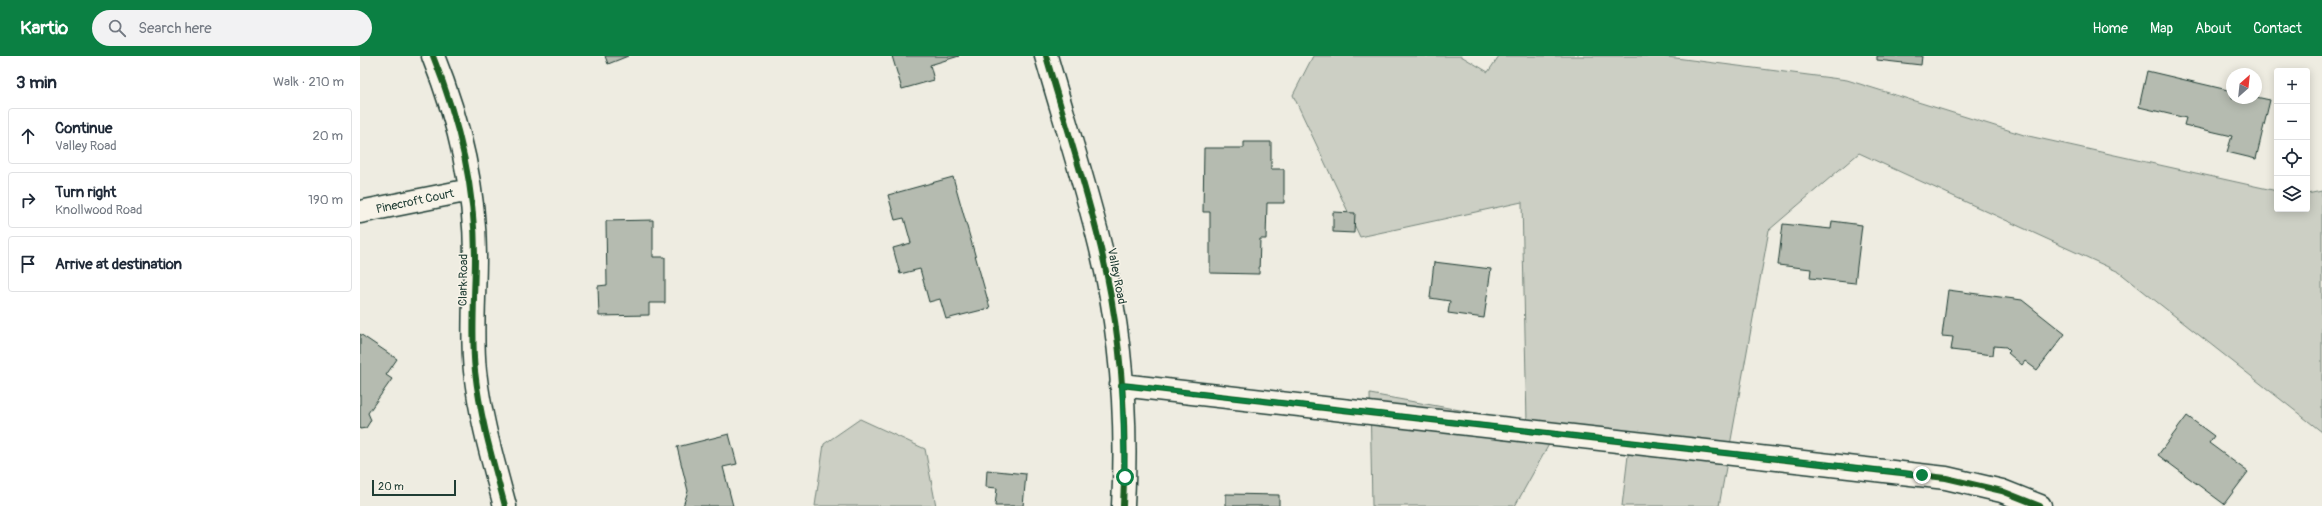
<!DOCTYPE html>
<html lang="en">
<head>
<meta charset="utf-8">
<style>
  body { margin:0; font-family:Pangolin,sans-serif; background:#f2f2f3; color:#1f2937 }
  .controls { position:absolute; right:12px; top:12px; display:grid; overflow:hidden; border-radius:4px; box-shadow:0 2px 10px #0003 }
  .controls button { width:36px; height:36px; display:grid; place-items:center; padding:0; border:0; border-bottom:1px solid #e0e1e3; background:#fff; color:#1f2937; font:20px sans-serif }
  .compass { position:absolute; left:1866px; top:12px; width:36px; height:36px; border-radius:50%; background:#fff; box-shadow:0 2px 10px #0003; rotate:27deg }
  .scale { position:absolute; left:12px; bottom:10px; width:84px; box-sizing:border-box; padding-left:4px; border:2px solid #1f3d34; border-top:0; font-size:11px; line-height:14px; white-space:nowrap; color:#1f3d34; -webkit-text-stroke:3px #f7f3e8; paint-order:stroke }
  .stop { position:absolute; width:12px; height:12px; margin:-9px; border:3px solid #0b8043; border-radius:50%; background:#fff }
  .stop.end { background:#0b8043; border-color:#fff; box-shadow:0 1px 4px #0008 }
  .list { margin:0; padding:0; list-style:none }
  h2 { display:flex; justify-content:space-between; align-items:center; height:52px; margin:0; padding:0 16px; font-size:17px }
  h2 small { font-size:13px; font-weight:400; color:#747a83 }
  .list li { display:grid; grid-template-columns:26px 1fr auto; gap:12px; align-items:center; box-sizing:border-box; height:56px; margin:0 8px 8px; padding:0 8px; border:1px solid #e0e1e3; border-radius:4px }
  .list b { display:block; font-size:15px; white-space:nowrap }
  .list p { margin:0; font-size:13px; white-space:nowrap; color:#747a83 }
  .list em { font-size:13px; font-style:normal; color:#747a83 }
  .icon { flex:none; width:22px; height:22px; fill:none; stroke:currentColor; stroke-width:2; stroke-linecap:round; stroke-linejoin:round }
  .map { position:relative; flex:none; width:1962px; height:450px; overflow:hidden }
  header { display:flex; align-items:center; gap:24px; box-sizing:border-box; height:56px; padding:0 20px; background:#0b8043; color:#fff }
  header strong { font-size:19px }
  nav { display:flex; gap:22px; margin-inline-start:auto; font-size:14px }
  .search { width:280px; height:36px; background:#f2f2f3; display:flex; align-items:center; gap:10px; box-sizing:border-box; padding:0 14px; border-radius:22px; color:#747a83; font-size:15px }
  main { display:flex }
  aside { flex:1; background:#fff }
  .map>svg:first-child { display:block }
  .green { fill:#cccfc4; stroke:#76867c }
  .building { fill:#b5bbb0; stroke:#1f3d34 }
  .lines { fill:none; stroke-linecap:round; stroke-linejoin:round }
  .street-casing { stroke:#1f3d34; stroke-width:25 }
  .street { stroke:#f7f3e8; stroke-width:22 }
  .cycleway-casing { stroke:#f7f3e8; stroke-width:8 }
  .cycleway { stroke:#1b5e20; stroke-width:6 }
  .route { stroke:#0b8043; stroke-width:5 }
  .labels { text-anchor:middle; stroke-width:3; stroke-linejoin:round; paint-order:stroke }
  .street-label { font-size:12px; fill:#1f3d34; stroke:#f7f3e8 }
</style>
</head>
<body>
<header>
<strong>Kartio</strong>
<div class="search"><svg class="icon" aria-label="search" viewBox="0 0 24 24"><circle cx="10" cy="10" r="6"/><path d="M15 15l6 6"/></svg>Search here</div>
<nav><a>Home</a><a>Map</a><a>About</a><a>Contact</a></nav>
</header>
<main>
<aside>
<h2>3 min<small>Walk · 210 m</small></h2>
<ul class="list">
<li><svg class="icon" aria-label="ahead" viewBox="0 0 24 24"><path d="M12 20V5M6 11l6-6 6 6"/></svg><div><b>Continue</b><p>Valley Road</p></div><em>20 m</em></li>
<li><svg class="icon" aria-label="right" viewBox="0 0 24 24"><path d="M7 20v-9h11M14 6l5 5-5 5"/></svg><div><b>Turn right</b><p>Knollwood Road</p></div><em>190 m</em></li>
<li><svg class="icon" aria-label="arrive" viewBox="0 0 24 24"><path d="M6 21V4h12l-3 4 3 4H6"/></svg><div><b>Arrive at destination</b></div></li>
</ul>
</aside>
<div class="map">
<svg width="1962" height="450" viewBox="0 0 1962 450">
  <rect width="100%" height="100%" fill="#eeece1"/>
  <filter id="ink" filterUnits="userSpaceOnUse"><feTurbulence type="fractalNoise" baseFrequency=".025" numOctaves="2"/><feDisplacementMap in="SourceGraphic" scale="8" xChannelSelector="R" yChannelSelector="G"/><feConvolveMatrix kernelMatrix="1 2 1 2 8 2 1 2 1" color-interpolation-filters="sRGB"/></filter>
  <g filter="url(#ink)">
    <path class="green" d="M953,0H1101L1128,16L1139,0H1300L1487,24L1664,79L1917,135V153H1947V138L1962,135V376L1759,216L1499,97L1409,174L1359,450H1262L1270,383L1198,372L1155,450H1012L1010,338L1167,366L1162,146L1000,181L933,39Z
      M500,363L565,393L576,450H455L464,388Z"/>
    <path class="building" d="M245,0H268L248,8Z
      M532,0H599L570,9L574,24L542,33Z
      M1517,0H1562L1561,9L1517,4Z
      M1787,15L1872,35V42L1896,41L1910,44L1896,103L1867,96L1872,80L1824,69L1826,62L1779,51Z
      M884,86H911V113H924V147H907L906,183H900L899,218L850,217V156H843L844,92H884Z
      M593,121L630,252L586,263L580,243L569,246L560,213L540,218L533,192L551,187L544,162L535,164L528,139Z
      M973,156L995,157L994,177L973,176Z
      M293,164V201H305V247H289V259L239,260L238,230L247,229L246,165Z
      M1472,165L1502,169L1495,227L1450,222L1451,213L1418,209L1423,168L1471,173Z
      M1074,206L1131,213L1124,262L1088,257L1090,245L1070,242Z
      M1588,234L1662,244L1705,278L1677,314L1665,305L1662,309L1648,297L1650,295L1646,291L1634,290L1633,299L1591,294L1593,281L1582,280Z
      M0,278L37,303L26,319L32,323L8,357L11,364L6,372L0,373Z
      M1827,360L1854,380L1849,387L1888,416L1864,448L1798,399Z
      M369,378L377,408L363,411L373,450H323L328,435L317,391Z
      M627,414L666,418L663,450H635L637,432L626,431Z
      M866,438L919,439V450H866Z"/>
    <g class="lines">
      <g class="street-casing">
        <path id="street" d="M73,0C98,62 115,132 115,200C115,238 111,277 115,315C120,361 133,405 145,450
          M686,0C703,59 722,118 737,177C760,265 768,360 763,450
          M0,156L110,134
          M761,329L1586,422L1642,435L1680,450"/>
      </g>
      <use href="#street" class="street"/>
      <g class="cycleway-casing">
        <path id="cycleway" d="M73,0C98,62 115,132 115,200C115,238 111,277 115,315C120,361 133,405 145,450
          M686,0C703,59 722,118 737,177C760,265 768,360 763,450
          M761,329L1586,422L1642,435L1680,450"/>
      </g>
      <use href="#cycleway" class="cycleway"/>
    </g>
  </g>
  <g class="lines" filter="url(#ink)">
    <path class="route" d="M765,421L762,329L1562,419"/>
  </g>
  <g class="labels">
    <g class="street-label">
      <text transform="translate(55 145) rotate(-12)" y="4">Pinecroft Court</text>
      <text transform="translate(757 220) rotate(79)" y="4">Valley Road</text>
      <text transform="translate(103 224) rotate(-89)" y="4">Clark Road</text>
    </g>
  </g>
</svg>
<div class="controls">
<button>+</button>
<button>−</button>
<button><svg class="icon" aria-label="locate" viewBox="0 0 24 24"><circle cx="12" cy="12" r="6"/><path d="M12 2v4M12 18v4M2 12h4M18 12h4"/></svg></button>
<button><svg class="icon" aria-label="layers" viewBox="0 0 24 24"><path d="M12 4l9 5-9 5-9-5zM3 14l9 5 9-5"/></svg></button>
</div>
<svg class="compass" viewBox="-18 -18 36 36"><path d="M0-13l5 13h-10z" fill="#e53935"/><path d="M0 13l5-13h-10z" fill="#747a83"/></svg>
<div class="scale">20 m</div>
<div class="stop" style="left:765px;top:421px"></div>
<div class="stop end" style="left:1562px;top:419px"></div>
</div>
</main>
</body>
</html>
